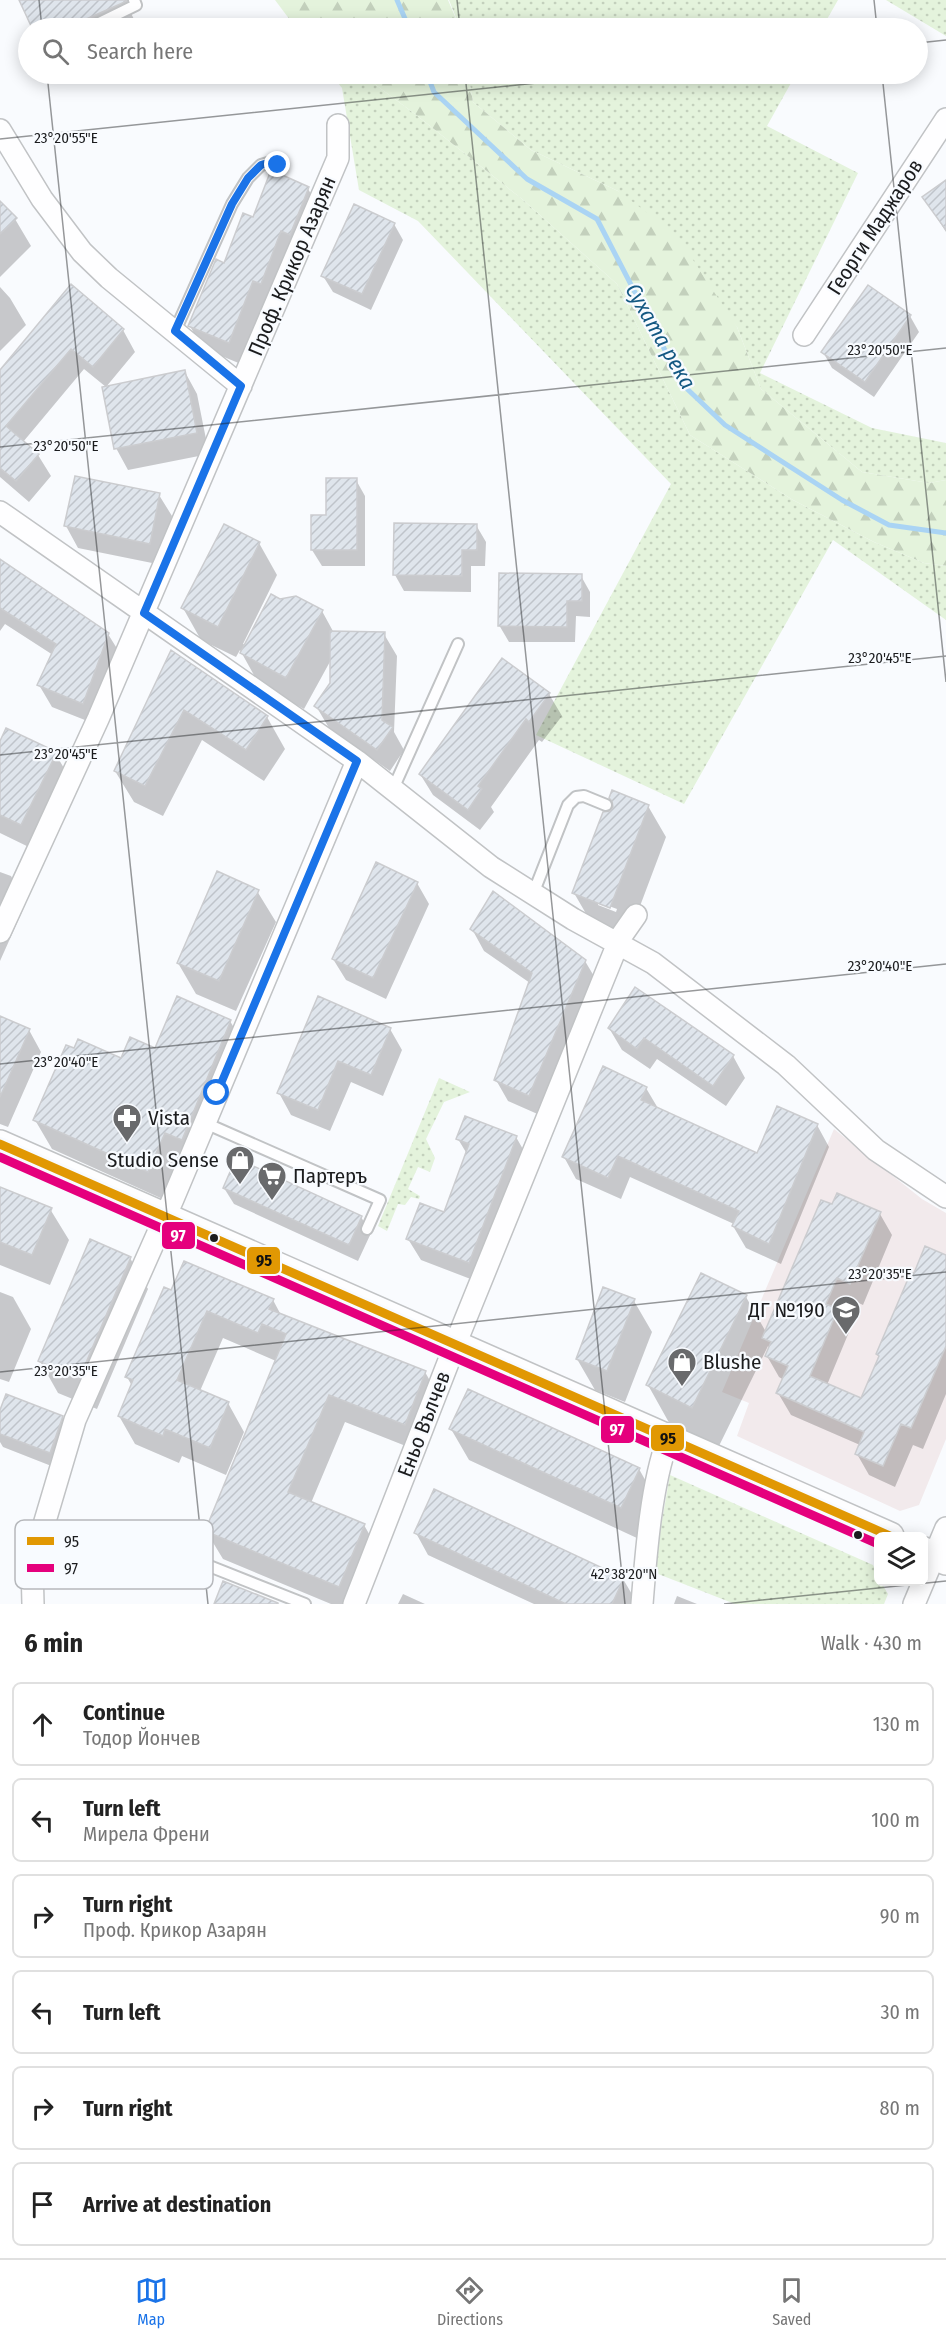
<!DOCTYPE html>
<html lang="en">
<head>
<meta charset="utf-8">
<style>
  body { margin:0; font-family:"Fira Sans Condensed",sans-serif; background:#f2f2f2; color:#222 }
  .controls { position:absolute; right:18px; bottom:18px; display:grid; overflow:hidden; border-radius:9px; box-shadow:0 3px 15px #0003 }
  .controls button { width:54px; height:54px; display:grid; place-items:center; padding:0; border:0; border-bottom:2px solid #e0e0e0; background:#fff; color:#222; font:30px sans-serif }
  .stop { position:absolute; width:18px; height:18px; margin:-14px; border:4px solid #1a73e8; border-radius:50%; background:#fff }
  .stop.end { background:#1a73e8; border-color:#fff; box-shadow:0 2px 6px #0008 }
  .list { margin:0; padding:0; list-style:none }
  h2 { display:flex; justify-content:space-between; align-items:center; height:78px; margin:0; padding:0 24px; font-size:26px }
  h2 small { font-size:20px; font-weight:400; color:#767676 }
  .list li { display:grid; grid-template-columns:39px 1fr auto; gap:18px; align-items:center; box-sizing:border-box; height:84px; margin:0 12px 12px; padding:0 12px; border:2px solid #e0e0e0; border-radius:9px }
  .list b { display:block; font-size:22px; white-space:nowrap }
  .list p { margin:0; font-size:20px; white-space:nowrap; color:#767676 }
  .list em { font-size:20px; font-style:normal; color:#767676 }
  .icon { flex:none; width:33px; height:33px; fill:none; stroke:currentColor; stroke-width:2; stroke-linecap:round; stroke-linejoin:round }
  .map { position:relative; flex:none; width:946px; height:1604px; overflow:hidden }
  .search { position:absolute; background:#fff; box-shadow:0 3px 15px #0003; left:18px; right:18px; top:18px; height:66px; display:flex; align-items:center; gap:15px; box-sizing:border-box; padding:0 21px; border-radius:33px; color:#767676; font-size:22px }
  .sheet { height:654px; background:#fff }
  nav { display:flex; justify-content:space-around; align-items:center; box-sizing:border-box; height:84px; border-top:2px solid #e0e0e0; background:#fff; font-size:16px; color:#767676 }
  nav a { display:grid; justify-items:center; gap:3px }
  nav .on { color:#1a73e8 }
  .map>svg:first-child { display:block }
  .education { fill:#f2eaec }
  .grass { fill:url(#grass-dots) }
  .forest { fill:url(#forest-firs) }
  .shadow { fill:#0003; fill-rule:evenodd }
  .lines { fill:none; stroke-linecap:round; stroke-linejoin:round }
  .stream { stroke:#aad4f4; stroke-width:5 }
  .building { fill:url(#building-hatch); stroke:#cbcccf; stroke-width:1.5 }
  .service-casing { stroke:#c1c3c5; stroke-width:14 }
  .minor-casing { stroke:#c1c3c5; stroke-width:24 }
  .tertiary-casing { stroke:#c1c3c5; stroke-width:30 }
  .service { stroke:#fefeff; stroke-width:10 }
  .minor { stroke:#fefeff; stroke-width:21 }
  .tertiary { stroke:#fefeff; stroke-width:27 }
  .bus-1-casing { stroke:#f8fbff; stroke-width:14 }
  .bus-2-casing { stroke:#f8fbff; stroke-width:14 }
  .bus-1 { stroke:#e19803; stroke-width:9 }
  .bus-2 { stroke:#e5007d; stroke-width:9 }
  .route { stroke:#1a73e8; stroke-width:8 }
  .ticks { fill:none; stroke:#1b1c1e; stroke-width:1.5; stroke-opacity:0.45 }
  .bus-dot { fill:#1b1c1e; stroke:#f8fbff; stroke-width:2 }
  .labels { text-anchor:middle; stroke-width:4.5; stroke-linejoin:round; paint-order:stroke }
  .street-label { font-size:21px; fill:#1b1c1e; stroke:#f8fbff }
  .poi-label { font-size:21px; fill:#1b1c1e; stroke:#f8fbff; text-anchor:start }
  .water-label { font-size:22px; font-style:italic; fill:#135882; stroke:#f8fbff }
  .key { fill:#f8fbff; stroke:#b6b8bc; stroke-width:1.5 }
  .key-label { font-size:16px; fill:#1b1c1e }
  .ticks-label { font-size:15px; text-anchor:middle; fill:#1b1c1e; stroke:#f8fbff; stroke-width:4.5; stroke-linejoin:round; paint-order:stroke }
  .line-badge { stroke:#f8fbff; stroke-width:2 }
  .badge-label { font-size:16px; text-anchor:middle; font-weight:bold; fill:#fff }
  .pale-badge-label { font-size:16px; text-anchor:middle; font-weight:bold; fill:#111 }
</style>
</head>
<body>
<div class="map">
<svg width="946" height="1604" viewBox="0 0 946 1604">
  <defs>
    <pattern id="grass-dots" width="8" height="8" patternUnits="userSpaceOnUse" patternTransform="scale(1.5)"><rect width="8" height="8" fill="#e4f3dc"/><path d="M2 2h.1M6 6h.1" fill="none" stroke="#c3d0bc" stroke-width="1.8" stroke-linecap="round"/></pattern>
    <pattern id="forest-firs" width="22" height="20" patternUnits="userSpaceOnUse" patternTransform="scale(1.5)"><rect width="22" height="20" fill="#e4f3dc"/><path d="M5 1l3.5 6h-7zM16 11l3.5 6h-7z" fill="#c3d0bc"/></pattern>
    <pattern id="building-hatch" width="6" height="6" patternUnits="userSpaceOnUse" patternTransform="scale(1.5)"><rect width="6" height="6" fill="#dfe5ec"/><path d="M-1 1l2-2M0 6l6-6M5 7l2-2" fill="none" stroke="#bfc4ca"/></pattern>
  </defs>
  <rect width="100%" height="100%" fill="#f9fbfe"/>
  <path class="education" d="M834,1129L922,1199L946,1213V1439L919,1505L900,1511L737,1436L749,1403L722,1392Z"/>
  <path class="grass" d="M449,0H838L822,28H460Z
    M886,0H946V36Z
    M331,74H361L415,114L522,199L617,284L690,435L793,500L874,542L924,563L946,566V620L833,540L684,804L536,735L671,484L418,221L359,190L342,88Z
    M468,74H796L767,126L858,173L760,373L872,428L946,443V480L929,483L862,472L761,389L737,327L618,191L531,150L473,102Z
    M439,1078L470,1092L444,1102L426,1139L435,1158L430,1172L418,1167L408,1189L420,1196L419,1199L411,1197L405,1205L398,1204L387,1231L378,1226Z
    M670,1475L873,1565L878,1575V1582H881L888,1594L884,1604H735L653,1572Z"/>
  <path class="forest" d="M275,0H448L460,28H299L293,24Z
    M361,74H468L473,102L531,150L618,191L676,234L737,327L761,389L862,472L929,483L946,480V566L924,563L874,542L793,500L690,435L617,284L522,199L415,114Z"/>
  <path class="shadow" d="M20,0H125L138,28H33Z
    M946,182V232L924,198Z
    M308,189L321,210L274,305L265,302L241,364L202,348L190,326L254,219Z
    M0,203L15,219L31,246L0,277Z
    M394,224L403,240L371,310L333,292L323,276Z
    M0,287L10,298L26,325L0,351Z
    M910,316L919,332L874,397L832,368L823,352Z
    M123,330L135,352L106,387L84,369L23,442L38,455L51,476L29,502L0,477V372Z
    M185,372L197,394L209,454L128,470L116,448Z
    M356,480L365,496V566H322L312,550L327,517Z
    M159,495L172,516L162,565L78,548L66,526Z
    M476,525L486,542L485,566H471V592L404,591L395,575Z
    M224,526L259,543L277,575L243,644L246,645L279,600L322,611L334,633L384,634L397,656L394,732L404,750L390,771L329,728L316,706L332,684V658L304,709L259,684L240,650L236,657L201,640L183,608Z
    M0,561L108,634L121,655L95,724L52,707L39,685L53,655L5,624L0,631Z
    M581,576L590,592V617L576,616L575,642H509L499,625Z
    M171,653L267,717L285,749L264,781L202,740L163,816L134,802L115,771Z
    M549,694L562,716L542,742L539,740L491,807L494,812L480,830L433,795L420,774Z
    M0,744L55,753L71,780L37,851L0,833Z
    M648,806L666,837L628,938L592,924L574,893L611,813ZM598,902L617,909L616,912L598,905Z
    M0,872L11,876L26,903L0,961Z
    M417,883L429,904L386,999L346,980L333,959Z
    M257,891L276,922L236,1011L196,994L178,963Z
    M472,929L585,961L598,983L542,1116L508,1101L496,1080L530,983L484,951Z
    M0,1017L29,1030L41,1052L8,1127L0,1124Z
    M230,1021L247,1050L198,1168L182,1161L165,1200L52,1149L35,1120L155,1050Z
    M609,1028L733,1056L745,1078L726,1106L657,1059L650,1069L622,1050Z
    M390,1029L402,1050L383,1096L351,1082L330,1131L291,1115L279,1093Z
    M646,1088L659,1110L758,1155L817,1125L829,1147L781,1264L746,1248L733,1226L734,1224L630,1177L621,1199L576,1179L564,1157Z
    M516,1137L528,1158L481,1283L421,1260L408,1239L444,1214L467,1154L458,1139Z
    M224,1188L361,1217L371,1233L358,1261L234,1204Z
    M0,1189L50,1209L69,1240L50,1285L0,1265Z
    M833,1206L880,1214L892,1235L863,1305L850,1299L842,1318L849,1332L827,1385L862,1400L880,1358L877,1354L914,1275L946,1256V1394L923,1449L913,1445L895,1487L869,1475L857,1454L860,1445L791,1415L778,1393L784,1380L779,1377L767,1356L770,1349L768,1346L717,1450L672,1428L648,1385L746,1297L766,1332Z
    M130,1258L148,1289L97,1409L58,1393L40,1361Z
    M0,1292L13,1297L31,1329L9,1382L0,1379Z
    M172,1292L273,1300L281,1315L425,1372L441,1400L421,1452L345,1422L311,1503L364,1525L380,1553L359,1604H331L223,1559L206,1531L276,1361L223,1338L200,1391L228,1403L244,1432L226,1475L182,1456L179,1463L135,1444L119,1416L132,1386L127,1377Z
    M634,1301L652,1332L625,1402L595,1390L577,1359Z
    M0,1415L62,1417L71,1434L59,1469L3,1447L0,1442Z
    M451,1429L639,1469L657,1501L639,1539L469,1460Z
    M416,1533L623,1579L636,1601L634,1604H534L428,1555Z
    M403,1594L425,1604H398Z
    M677,1596L697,1604H674Z"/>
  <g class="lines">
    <path class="stream" d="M397,0L409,28
      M427,74L434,92L527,179L597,219L683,385L725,425L842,500L889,525L946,533"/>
  </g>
  <path class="building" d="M19,0H127V1L66,28H32Z
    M271,170L309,187L290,235L281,231L261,284L253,281L229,343L188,326L216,259L224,263L243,213L253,217Z
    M946,180V230L922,197Z
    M0,201L17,218L0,234Z
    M354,204L395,223L362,294L321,276Z
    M71,284L124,329L93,367L71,349L6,426L39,454L16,481L0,468V370Z
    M868,285L911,315L865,382L821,352Z
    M185,370L197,433L114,449L102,387Z
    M75,476L160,493L150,544L64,526Z
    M326,478H357V550H311V515H326Z
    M394,523L477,524V550H462V576L393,575Z
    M224,524L260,542L218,627L181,608Z
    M0,559L109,633L83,704L37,685L56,644L0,608Z
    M499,573L582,574V601H567V627L498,626Z
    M271,594L280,599L296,596L323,610L286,678L240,653Z
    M330,631L385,632L382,720L393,727L377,750L314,706L330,683Z
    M171,650L268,716L246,750L184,710L145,786L114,771Z
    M502,658L550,693L529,722L526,719L478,786L482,789L468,810L419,774Z
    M6,728L57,752L21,825L0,815V741Z
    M612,790L649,805L610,908L572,893L603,812L610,811L613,807L612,801L609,798Z
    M376,862L418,882L373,978L332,959Z
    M217,871L259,890L219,981L177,963Z
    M493,891L586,960L529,1096L494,1080L532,973L470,929Z
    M635,987L734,1055L713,1086L644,1038L637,1049L608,1028Z
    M177,996L231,1020L182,1140L165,1133L148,1172L33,1120L66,1045L74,1048L78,1039L121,1058L130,1037L155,1048Z
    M318,996L391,1028L371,1075L338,1061L318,1110L277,1093Z
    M0,1016L30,1029L0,1097Z
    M603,1066L647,1087L641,1100L757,1153L777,1106L818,1124L769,1244L732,1226L739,1211L618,1156L608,1178L562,1157Z
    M465,1116L517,1136L469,1263L406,1239L420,1203L444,1212L469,1144L456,1139Z
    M236,1158L362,1216L349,1245L223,1188Z
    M0,1187L52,1208L32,1255L0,1242Z
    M837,1193L881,1212L850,1284L837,1278L826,1304L838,1309L810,1376L861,1398L879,1356L876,1354L911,1272L914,1273L925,1246L946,1255V1346L911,1428L901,1424L883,1466L855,1454L864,1432L776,1393L788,1366L765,1356L771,1342L762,1338L821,1200L832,1204Z
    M90,1239L131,1257L79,1379L38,1361Z
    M184,1261L274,1299L269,1309L426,1371L405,1425L329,1395L288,1492L365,1524L339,1587L205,1531L286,1334L262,1324L258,1333L207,1311L177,1380L229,1402L210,1448L165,1429L163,1436L118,1416L133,1380L125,1377L164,1287L171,1290Z
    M701,1273L747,1295L692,1408L646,1385Z
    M603,1287L635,1299L607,1371L576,1359Z
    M468,1389L640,1468L621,1508L449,1429Z
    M6,1394L63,1416L50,1453L0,1434V1410Z
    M434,1489L624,1578L612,1604H566L414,1533Z
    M223,1581L278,1603V1604H214Z"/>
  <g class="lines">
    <g class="service-casing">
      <path id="service" d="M89,28L136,5L134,0
        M175,331L232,204L248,178L261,165L271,162L278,165
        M393,789L458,644
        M533,894L568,805L576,797L584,796L606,805
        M205,1123L380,1200L367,1229
        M194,1560L305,1604"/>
    </g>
    <g class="minor-casing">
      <path id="minor" d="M0,130L42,199L82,252L109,278L241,386
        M804,335L946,119
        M0,512L357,761L491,867L573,919L653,963L786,1065L876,1150L946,1197
        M0,932L98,719L338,158V125
        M33,1604L32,1565L75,1420L173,1199L357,761
        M354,1604L455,1345L614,953L622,935L636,915
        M642,1604C646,1554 651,1485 668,1439
        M914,1604L946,1528"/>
    </g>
    <g class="tertiary-casing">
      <path id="tertiary" d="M0,1144L890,1536
        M924,1551L946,1561"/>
    </g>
    <use href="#service" class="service"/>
    <use href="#minor" class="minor"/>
    <use href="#tertiary" class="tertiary"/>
    <g class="bus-1-casing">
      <path id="bus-1" d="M0,1144L890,1536"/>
    </g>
    <g class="bus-2-casing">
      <path id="bus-2" d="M0,1157L878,1544"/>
    </g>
    <use href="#bus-1" class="bus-1"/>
    <use href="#bus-2" class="bus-2"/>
  </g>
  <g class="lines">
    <path class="route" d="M217,1093L357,761L144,613L241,386L175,331L232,204L248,178L261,165L271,162L278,165"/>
  </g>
  <path class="ticks" d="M39,0L42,28M457,0L460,28M874,0L877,28M918,43L946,40M47,74L208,1604M465,74L625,1604M882,74L946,682M0,139L623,74M0,447L946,348M0,755L946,656M0,1064L946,964M0,1372L946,1272M724,1604L946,1581"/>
  <defs>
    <g id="pharmacy-pin" transform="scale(1.5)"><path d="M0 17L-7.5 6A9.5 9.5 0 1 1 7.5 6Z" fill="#696a6c" stroke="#f8fbff"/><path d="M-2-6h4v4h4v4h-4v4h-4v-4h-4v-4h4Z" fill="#fff"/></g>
    <g id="shop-pin" transform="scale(1.5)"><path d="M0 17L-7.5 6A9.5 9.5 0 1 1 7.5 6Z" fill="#696a6c" stroke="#f8fbff"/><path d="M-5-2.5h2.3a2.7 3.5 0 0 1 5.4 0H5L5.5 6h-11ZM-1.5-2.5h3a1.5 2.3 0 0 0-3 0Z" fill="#fff"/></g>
    <g id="supermarket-pin" transform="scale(1.5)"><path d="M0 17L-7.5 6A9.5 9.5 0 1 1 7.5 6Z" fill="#696a6c" stroke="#f8fbff"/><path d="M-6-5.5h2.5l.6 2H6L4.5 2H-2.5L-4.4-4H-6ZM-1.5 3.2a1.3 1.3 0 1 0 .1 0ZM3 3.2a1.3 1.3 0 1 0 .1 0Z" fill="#fff"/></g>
    <g id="school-pin" transform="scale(1.5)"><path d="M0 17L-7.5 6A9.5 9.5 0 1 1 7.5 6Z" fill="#696a6c" stroke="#f8fbff"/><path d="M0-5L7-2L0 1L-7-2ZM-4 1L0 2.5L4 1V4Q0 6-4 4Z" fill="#fff"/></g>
  </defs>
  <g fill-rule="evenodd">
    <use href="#pharmacy-pin" x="127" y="1118"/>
    <use href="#shop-pin" x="240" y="1160"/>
    <use href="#supermarket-pin" x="272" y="1176"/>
    <use href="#school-pin" x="846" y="1310"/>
    <use href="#shop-pin" x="682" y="1362"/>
  </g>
  <g class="bus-dot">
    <circle cx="214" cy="1238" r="5"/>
    <circle cx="858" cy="1535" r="5"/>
  </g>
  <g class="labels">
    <g class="street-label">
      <text transform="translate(875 227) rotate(-57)" y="7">Георги Маджаров</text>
      <text transform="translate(292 266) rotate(-67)" y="7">Проф. Крикор Азарян</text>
      <text transform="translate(424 1424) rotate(-69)" y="7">Еньо Вълчев</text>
    </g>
    <g class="poi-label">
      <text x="148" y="1125">Vista</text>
      <text x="219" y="1167" text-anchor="end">Studio Sense</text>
      <text x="293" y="1183">Партеръ</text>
      <text x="825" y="1317" text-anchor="end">ДГ №190</text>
      <text x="703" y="1369">Blushe</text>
    </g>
    <g class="water-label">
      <text transform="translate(661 336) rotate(60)" y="8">Сухата река</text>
    </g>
  </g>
  <rect x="15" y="1520" width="198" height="69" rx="9" class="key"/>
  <rect x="27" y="1537" width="27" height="8" fill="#e19803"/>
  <rect x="27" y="1564" width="27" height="8" fill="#e5007d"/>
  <g class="key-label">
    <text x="64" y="1547">95</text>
    <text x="64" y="1574">97</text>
  </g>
  <g class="ticks-label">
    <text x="66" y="143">23°20'55"E</text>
    <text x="880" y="355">23°20'50"E</text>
    <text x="66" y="451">23°20'50"E</text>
    <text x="880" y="663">23°20'45"E</text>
    <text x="66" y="759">23°20'45"E</text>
    <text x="880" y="971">23°20'40"E</text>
    <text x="66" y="1067">23°20'40"E</text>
    <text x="880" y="1279">23°20'35"E</text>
    <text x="66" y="1376">23°20'35"E</text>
    <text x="624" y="1579">42°38'20"N</text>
  </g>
  <g class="line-badge">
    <rect x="161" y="1221" width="35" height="29" rx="6" fill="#e5007d"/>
    <rect x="246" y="1246" width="35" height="29" rx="6" fill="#e19803"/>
    <rect x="600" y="1415" width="35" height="29" rx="6" fill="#e5007d"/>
    <rect x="650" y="1424" width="35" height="28" rx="6" fill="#e19803"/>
  </g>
  <g class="badge-label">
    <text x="178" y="1241">97</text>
    <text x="617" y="1435">97</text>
  </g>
  <g class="pale-badge-label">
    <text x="264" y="1266">95</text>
    <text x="668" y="1444">95</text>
  </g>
</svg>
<div class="controls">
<button><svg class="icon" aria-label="layers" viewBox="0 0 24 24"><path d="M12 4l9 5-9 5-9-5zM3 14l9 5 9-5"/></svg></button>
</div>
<div class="stop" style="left:217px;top:1093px"></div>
<div class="stop end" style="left:278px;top:165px"></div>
<div class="search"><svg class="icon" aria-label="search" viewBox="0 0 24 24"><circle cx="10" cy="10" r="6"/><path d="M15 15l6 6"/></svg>Search here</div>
</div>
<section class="sheet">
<h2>6 min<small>Walk · 430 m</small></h2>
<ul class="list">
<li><svg class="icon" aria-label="ahead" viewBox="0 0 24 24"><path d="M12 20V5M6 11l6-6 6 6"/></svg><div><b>Continue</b><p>Тодор Йончев</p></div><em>130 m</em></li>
<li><svg class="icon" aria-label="left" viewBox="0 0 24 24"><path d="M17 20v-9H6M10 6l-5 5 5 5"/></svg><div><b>Turn left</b><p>Мирела Френи</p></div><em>100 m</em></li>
<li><svg class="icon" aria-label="right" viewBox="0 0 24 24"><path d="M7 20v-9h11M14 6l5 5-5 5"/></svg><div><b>Turn right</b><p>Проф. Крикор Азарян</p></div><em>90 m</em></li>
<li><svg class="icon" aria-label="left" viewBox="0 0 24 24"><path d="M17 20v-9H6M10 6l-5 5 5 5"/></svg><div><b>Turn left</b></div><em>30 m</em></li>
<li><svg class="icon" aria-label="right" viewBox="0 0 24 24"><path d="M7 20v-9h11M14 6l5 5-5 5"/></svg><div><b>Turn right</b></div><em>80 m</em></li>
<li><svg class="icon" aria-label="arrive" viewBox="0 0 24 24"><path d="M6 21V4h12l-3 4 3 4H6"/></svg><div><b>Arrive at destination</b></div></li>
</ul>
</section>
<nav>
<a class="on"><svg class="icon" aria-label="map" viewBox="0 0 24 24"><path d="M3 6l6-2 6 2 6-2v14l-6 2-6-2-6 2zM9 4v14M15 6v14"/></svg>Map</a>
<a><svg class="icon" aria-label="directions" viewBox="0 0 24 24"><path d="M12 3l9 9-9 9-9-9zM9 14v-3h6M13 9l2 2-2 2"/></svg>Directions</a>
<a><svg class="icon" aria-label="saved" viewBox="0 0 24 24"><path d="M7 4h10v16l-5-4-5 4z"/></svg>Saved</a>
</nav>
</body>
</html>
